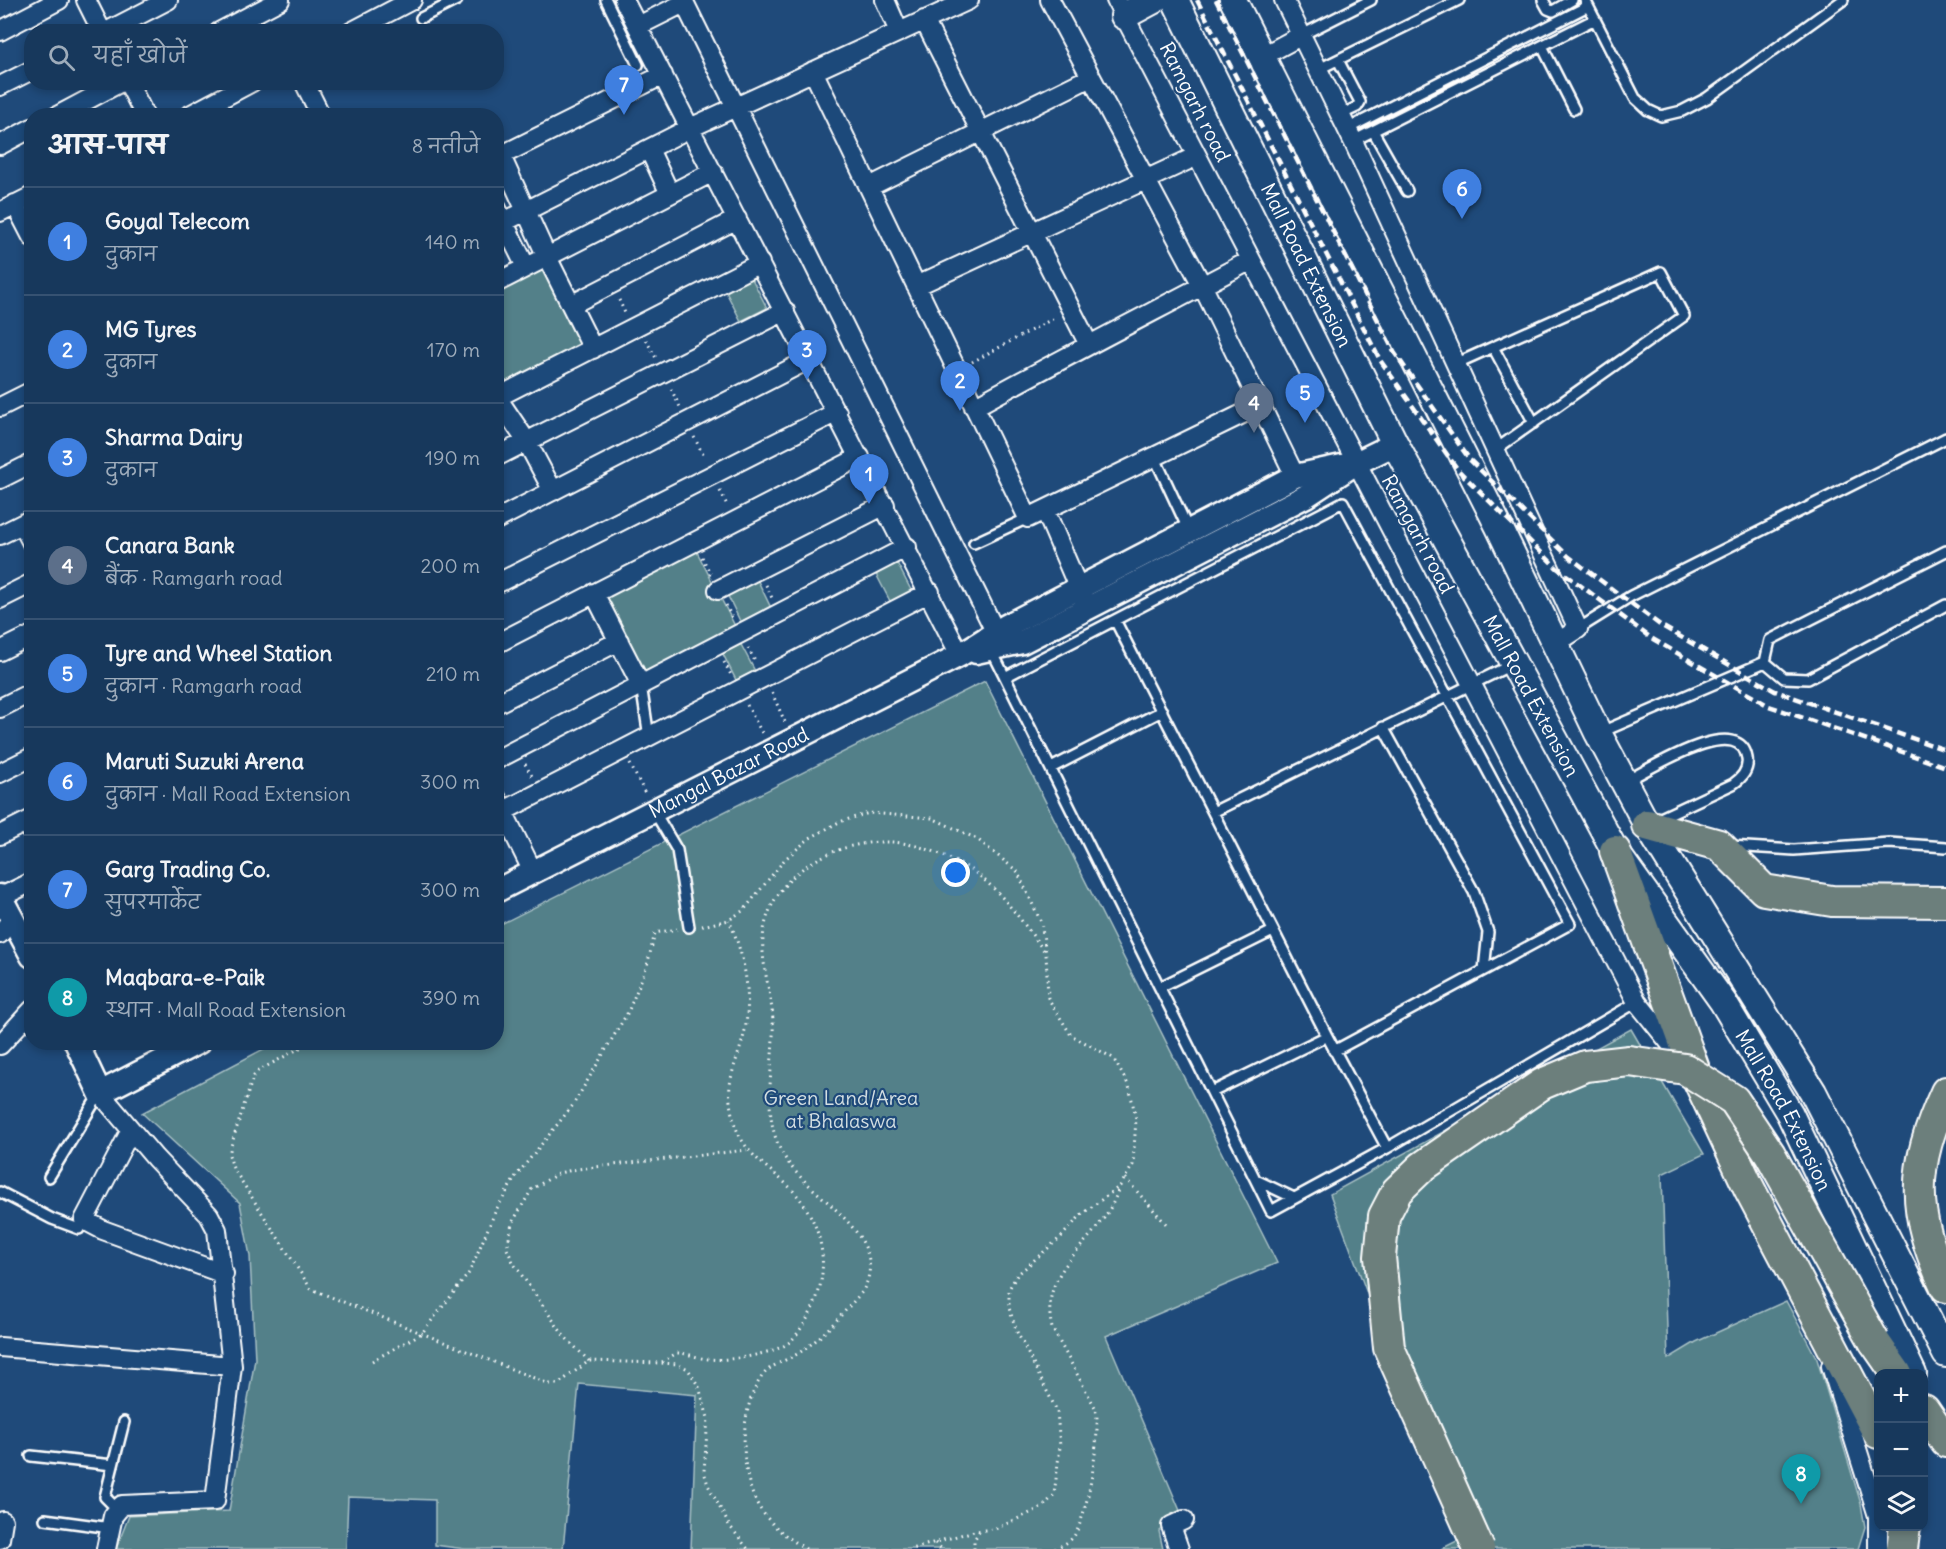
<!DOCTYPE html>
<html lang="hi">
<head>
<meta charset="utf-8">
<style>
  body { margin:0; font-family:Delius,"Playpen Sans Deva",sans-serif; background:#203f62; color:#f1f3f6 }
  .controls { position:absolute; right:18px; bottom:18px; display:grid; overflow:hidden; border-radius:12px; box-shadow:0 3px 9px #0003 }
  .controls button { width:54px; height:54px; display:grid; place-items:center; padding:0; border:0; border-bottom:2px solid #365272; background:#17385c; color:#f1f3f6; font:30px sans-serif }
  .you { position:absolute; left:956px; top:873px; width:21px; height:21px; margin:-15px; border:4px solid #fff; border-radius:50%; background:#1a73e8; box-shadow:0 0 0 9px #1a73e833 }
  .badge { display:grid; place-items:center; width:39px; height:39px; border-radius:50%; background:#ea580c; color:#fff; font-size:20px; font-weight:700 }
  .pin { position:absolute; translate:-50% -50px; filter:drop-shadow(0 2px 3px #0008) }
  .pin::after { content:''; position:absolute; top:32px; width:21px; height:18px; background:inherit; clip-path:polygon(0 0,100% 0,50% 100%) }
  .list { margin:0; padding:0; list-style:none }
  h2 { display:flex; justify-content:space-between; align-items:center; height:78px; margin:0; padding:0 24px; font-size:26px }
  h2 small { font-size:20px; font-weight:400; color:#9eacbb }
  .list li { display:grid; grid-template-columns:39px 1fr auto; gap:18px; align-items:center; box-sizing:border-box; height:108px; padding:0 24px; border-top:2px solid #365272 }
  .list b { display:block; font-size:22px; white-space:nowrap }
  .list p { margin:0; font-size:20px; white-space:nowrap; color:#9eacbb }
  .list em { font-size:20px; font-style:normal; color:#9eacbb }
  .icon { flex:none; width:33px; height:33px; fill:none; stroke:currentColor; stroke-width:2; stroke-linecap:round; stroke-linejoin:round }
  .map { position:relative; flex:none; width:1946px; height:1549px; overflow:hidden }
  .search { position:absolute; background:#17385c; box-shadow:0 3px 9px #0003; left:24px; top:24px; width:480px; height:66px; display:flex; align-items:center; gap:15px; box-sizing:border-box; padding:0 21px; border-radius:24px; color:#9eacbb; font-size:22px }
  .panel { position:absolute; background:#17385c; box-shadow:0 3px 9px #0003; left:24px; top:108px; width:480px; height:942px; border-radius:24px }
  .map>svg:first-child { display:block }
  .green { fill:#528089; stroke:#a8c0c4; stroke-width:1.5 }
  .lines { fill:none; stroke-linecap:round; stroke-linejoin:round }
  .service-casing { stroke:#fff; stroke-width:14 }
  .minor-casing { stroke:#fff; stroke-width:22 }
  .tertiary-casing { stroke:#fff; stroke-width:27 }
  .secondary-casing { stroke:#fff; stroke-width:30 }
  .trunk-casing { stroke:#fff; stroke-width:34 }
  .path { stroke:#fff; stroke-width:3; stroke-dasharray:1.5 4.5; stroke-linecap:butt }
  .service { stroke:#1f4a7a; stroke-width:9 }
  .minor { stroke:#1f4a7a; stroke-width:18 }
  .tertiary { stroke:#1f4a7a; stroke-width:22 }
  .secondary { stroke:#1f4a7a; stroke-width:26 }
  .trunk { stroke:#6c7f7c; stroke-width:30 }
  .rail { stroke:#fff; stroke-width:4.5; stroke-dasharray:9 4.5; stroke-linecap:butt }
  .trunk-bridge-casing { stroke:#fff; stroke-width:34; stroke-linecap:butt }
  .trunk-bridge { stroke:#6c7f7c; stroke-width:30 }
  .labels { text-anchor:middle; stroke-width:4.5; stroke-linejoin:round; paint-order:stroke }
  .street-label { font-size:20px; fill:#fff; stroke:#1f4a7a }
  .park-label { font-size:20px; fill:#d4dfe2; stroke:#1f4a7a }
</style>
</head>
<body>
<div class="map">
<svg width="1946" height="1549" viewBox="0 0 1946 1549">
  <rect width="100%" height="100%" fill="#1f4a7a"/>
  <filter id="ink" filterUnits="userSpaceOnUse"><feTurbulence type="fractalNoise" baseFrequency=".0167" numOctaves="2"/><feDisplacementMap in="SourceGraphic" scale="12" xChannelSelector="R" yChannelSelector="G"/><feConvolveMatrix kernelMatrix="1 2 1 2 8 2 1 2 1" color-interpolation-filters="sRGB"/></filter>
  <g filter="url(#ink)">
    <path class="green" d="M543,268L583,343L497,388V292Z
      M750,275L767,308L741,321L724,288Z
      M695,548L737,630L643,676L601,596Z
      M895,559L912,592L891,603L874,570Z
      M756,577L772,610L742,625L726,592Z
      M738,639L757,675L738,684L720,648Z
      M985,681L1277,1263L1106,1336L1181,1513L1159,1531L1163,1549H691L697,1395L579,1384L563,1549H465L435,1545V1500L348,1497L346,1549H116L129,1516L229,1511L255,1359L250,1256L240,1203L142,1113L275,1043L496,1042L497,926Z
      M1631,1029L1704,1154L1662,1174L1668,1359L1696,1342L1786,1301L1817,1359L1861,1504L1865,1527L1858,1549H1441L1459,1540L1330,1194Z"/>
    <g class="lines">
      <g class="service-casing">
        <path id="service" d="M606,0L638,65
          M1543,0L1548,9L1553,11L1572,0
          M1585,0L1635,98L1648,110L1661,116L1682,111L1707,98L1843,0
          M421,18L457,0
          M1302,35L1371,0
          M1542,46L1574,109
          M1338,60L1360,102L1357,107L1340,115
          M1319,69L1459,0
          M1347,129L1588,6
          M1373,131L1407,191
          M1353,141L1595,19
          M1493,347L1534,423
          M1455,364L1661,272L1684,316L1495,450
          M1155,458L1188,529
          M974,543L1028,518
          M1115,620L1327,1036L1387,1148
          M1578,629L1631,596L1946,438
          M991,649L1271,1211L1387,1148L1637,1002
          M1765,662L1770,640L1946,551
          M1765,662L1784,678L1808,679L1946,605
          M1005,677L1343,502L1570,924L1334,1051
          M641,685L649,737
          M1383,727L1474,892L1488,932L1484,970
          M1599,733L1765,662
          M1051,768L1162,711
          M1626,781C1647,771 1739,711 1747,758C1749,770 1742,778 1733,784L1656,820
          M654,811L677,850L689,927
          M1213,812L1513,664
          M22,824L32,841
          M1730,846L1794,850L1889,843L1946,847
          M1160,987L1273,931
          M1212,1092L1327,1036
          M49,1177L100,1093
          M1256,1180L1294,1198
          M0,1192L52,1219L79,1229L84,1220
          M31,1456L113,1465
          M118,1510L105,1497L124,1422
          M45,1519L111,1528"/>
      </g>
      <g class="minor-casing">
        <path id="minor" d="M86,0L102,32
          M624,0L960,655
          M683,0L996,633
          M885,0L899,32
          M1050,0L1203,287L1295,476
          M1116,0L1637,1002L1683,1059
          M1284,0L1353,141L1578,629L1555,644
          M924,20L1088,343
          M638,26L684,3
          M0,31L59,0
          M106,32L168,0
          M219,32L280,0
          M351,32L412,0
          M1261,57L1302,35
          M813,71L1028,518L1261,405
          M128,82L145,116
          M304,82L321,116
          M0,86L32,70
          M57,116L121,82
          M188,116L252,82
          M0,145L32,128
          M649,149L670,194
          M501,156L547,257L593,349
          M496,158L663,75
          M869,187L1089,78
          M15,204L32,237
          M496,207L526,267
          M0,212L32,196
          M496,226L690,128L969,0
          M496,283L713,172
          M916,286L1197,156
          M571,305L737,219
          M496,396L527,442L553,491
          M496,398L760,263
          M0,407L32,391
          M974,407C1066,356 1159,309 1251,260
          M496,457L785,311
          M0,479L32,463
          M1045,510L1084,601
          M496,520L810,359
          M22,524L32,543
          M0,535L32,519
          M496,584L837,412
          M718,590L885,505
          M594,593L641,685
          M0,599L32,583
          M496,644L860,457
          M0,651L32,635
          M496,704L619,641
          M0,708L32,692
          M496,760L907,547
          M0,773L32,757
          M496,797L533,872
          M496,815L930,592
          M0,835L32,819
          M1,897L32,882
          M0,934L12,919
          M0,1045L32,1010
          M100,1093L155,1158L209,1215L217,1230L232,1366L215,1501L122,1505L113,1516L106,1549
          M131,1130L84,1220L103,1230L224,1274
          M0,1347L232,1366
          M1831,1366L1878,1516V1549
          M0,1539L3,1521
          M1179,1549L1171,1526L1184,1520"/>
      </g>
      <g class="tertiary-casing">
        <g id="tertiary">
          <path d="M976,652L1022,642L1306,496L1356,463L1395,444"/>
          <path id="s1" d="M496,891L960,655L1006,626L1295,476L1356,463"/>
          <path d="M0,896L32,956"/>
          <path d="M76,1042L100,1093L199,1042"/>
        </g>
      </g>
      <g class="secondary-casing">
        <g id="secondary">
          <path id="s2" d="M1175,0L1395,444L1615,851L1723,1002L1790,1114L1913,1374"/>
          <path d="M1233,0L1499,527L1598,733L1647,825L1813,1092L1946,1354"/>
          <path d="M1124,16L1154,0"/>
        </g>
      </g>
      <g class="trunk-casing">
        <path id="trunk" d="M1647,825L1719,845L1764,890L1832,901L1946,902
          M1615,851L1697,1077L1749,1188L1878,1433
          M1946,1092C1911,1169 1911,1211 1946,1287
          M1874,1341L1897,1374
          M1924,1410L1946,1442
          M1902,1549L1905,1526"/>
      </g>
      <path class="path" d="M619,300L625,313
        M646,340L656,358
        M972,362L1056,317
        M671,389L680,407
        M694,437L705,458
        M720,491L728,507
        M702,557L711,575
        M766,585L772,598
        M726,605L732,618
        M748,648L756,663
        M724,662L731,675
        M772,693L785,722
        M747,705L762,733
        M525,764L532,776
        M630,764L645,793
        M702,926L729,920L744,910L785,859L810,838L839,822L869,813L932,818L977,839L1017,871L1041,922L1046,953L1048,998L1071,1035L1113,1058L1129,1086L1136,1119L1133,1165L1120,1186L1082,1214L1061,1237L1017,1275L1009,1289V1308L1017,1332L1057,1411L1060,1447L1054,1495L1043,1507L995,1529L974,1531L912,1549
        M496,949L499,948
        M311,1042L258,1071L253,1077L231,1146L229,1155L233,1168L311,1289L549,1384H558L589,1361L661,1363L678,1364L688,1369L699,1387L708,1418L704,1471L708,1485L729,1525L748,1549
        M1125,1178L1167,1225
        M372,1361L422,1333L469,1273L496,1210L516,1176L573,1105L628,1012L647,966L655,933L677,929
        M589,1361L564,1336L514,1264L507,1249L512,1223L532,1189L559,1173L577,1169L747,1150
        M662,1362L677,1353C688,1353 697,1358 708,1359C730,1361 758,1356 779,1348C790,1344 795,1337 802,1327C827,1291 830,1246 806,1208C783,1169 743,1165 732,1114C724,1078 738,1063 745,1030C752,992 744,955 729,920
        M935,1543L942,1549
        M806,1549C788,1538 773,1527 761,1510C738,1477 738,1405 764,1374C773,1363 792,1359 803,1350C825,1335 844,1312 862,1292C894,1239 815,1199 790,1165C757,1122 775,1069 773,1020C771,989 759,960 764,930C774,871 836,840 891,842C916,843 947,855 968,868C999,887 1023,923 1045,952
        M974,1549V1540L980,1530
        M1055,1549C1060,1546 1070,1542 1074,1536C1088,1515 1101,1434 1096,1409L1052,1328C1037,1263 1103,1244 1119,1187"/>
      <use href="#service" class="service"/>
      <use href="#minor" class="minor"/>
      <use href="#tertiary" class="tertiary"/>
      <use href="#secondary" class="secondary"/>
      <use href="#trunk" class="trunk"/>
      <path class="rail" d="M1197,0L1380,360L1458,470L1557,568L1651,638L1769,706L1946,767
        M1216,0L1394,352L1470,460L1568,556L1660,625L1775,691L1946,750"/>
      <g class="trunk-bridge-casing">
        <path id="trunk-bridge" d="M1479,1549L1389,1348L1380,1257L1384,1216L1397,1191L1422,1167L1542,1084L1585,1066L1629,1061L1685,1069L1734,1100L1770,1154L1874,1341"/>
      </g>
      <use href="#trunk-bridge" class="trunk-bridge"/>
    </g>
  </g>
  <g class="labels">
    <g class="street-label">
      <text transform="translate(1195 102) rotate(63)" y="7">Ramgarh road</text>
      <text dy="7" stroke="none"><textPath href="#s2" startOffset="296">Mall Road Extension</textPath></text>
      <text transform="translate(1418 534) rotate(62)" y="7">Ramgarh road</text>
      <text dy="7" stroke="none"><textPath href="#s2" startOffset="782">Mall Road Extension</textPath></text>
      <text dy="7" stroke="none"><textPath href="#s1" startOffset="261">Mangal Bazar Road</textPath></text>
      <text dy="7" stroke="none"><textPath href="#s2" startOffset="1268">Mall Road Extension</textPath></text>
    </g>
    <g class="park-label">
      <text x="841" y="1105">Green Land/Area<tspan x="841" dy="23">at Bhalaswa</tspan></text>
    </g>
  </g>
</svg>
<div class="controls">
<button>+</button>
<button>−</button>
<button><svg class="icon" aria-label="layers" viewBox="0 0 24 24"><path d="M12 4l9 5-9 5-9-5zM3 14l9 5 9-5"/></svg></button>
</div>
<div class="you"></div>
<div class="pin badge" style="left:869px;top:504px;background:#3f7fe0">1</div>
<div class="pin badge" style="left:960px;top:411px;background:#3f7fe0">2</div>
<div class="pin badge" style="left:807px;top:380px;background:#3f7fe0">3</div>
<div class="pin badge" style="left:1254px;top:433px;background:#5c6f8a">4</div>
<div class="pin badge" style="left:1305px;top:423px;background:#3f7fe0">5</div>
<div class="pin badge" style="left:1462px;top:219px;background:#3f7fe0">6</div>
<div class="pin badge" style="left:624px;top:115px;background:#3f7fe0">7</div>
<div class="pin badge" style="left:1801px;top:1504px;background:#0f9aa8">8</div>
<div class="search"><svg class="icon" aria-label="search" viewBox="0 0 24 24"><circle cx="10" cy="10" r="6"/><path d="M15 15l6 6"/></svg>यहाँ खोजें</div>
<section class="panel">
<h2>आस-पास<small>8 नतीजे</small></h2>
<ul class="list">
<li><span class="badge" style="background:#3f7fe0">1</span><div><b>Goyal Telecom</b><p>दुकान</p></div><em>140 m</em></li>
<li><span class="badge" style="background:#3f7fe0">2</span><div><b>MG Tyres</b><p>दुकान</p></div><em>170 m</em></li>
<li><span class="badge" style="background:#3f7fe0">3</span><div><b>Sharma Dairy</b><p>दुकान</p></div><em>190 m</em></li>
<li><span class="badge" style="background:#5c6f8a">4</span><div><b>Canara Bank</b><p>बैंक · Ramgarh road</p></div><em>200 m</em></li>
<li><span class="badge" style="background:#3f7fe0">5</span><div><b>Tyre and Wheel Station</b><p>दुकान · Ramgarh road</p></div><em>210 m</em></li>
<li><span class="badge" style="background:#3f7fe0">6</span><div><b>Maruti Suzuki Arena</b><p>दुकान · Mall Road Extension</p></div><em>300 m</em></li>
<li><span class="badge" style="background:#3f7fe0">7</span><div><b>Garg Trading Co.</b><p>सुपरमार्केट</p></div><em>300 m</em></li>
<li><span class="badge" style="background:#0f9aa8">8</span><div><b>Maqbara-e-Paik</b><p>स्थान · Mall Road Extension</p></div><em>390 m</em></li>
</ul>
</section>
</div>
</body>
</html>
